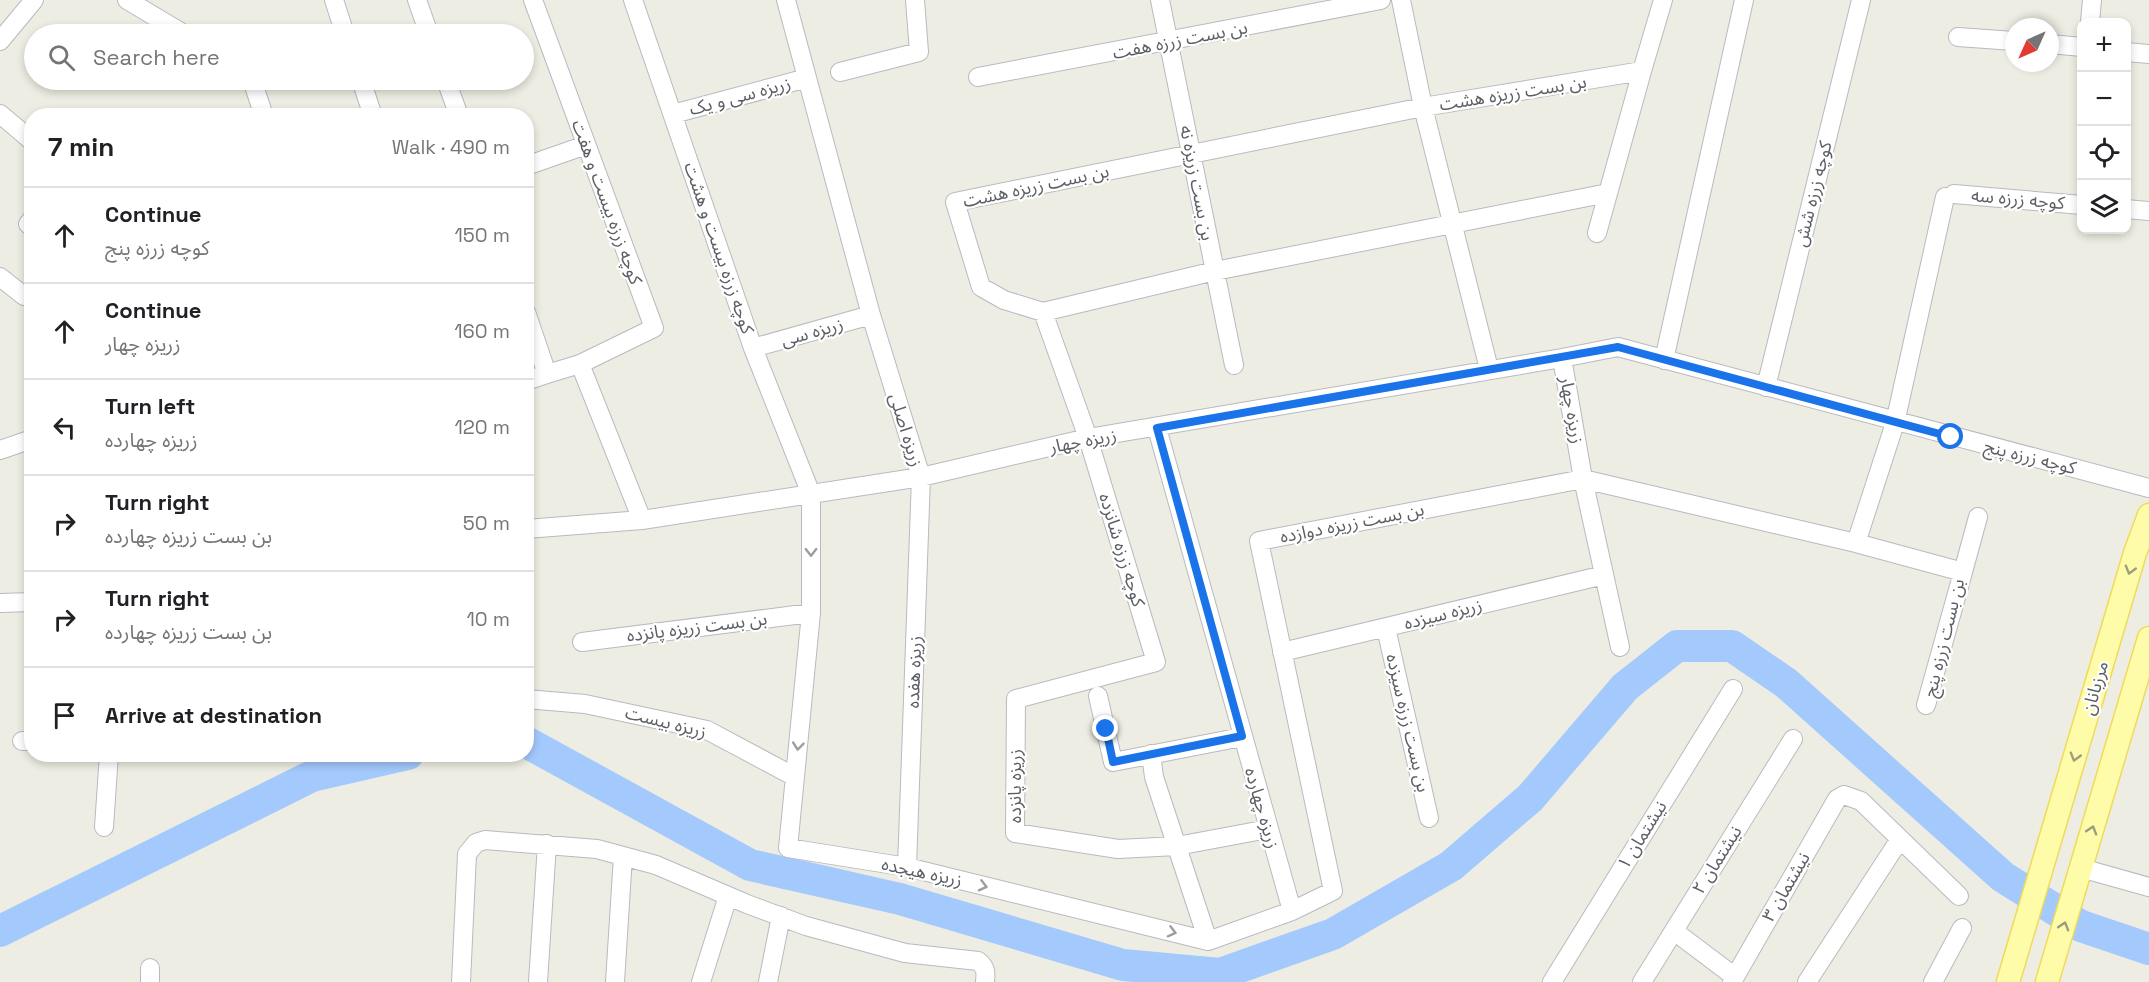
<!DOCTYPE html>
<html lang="en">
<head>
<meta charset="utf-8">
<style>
  body { margin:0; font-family:"Space Grotesk","Noto Sans Arabic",sans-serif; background:#f6f6f6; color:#202124 }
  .controls { position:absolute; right:18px; top:18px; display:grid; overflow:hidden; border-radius:12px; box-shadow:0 3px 9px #0003 }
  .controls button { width:54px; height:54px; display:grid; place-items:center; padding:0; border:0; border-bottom:2px solid #e0e0e0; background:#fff; color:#202124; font:30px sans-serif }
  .compass { position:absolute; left:2005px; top:18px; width:54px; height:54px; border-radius:50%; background:#fff; box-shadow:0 3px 9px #0003; rotate:225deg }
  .stop { position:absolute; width:18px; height:18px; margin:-14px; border:4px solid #1a73e8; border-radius:50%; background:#fff }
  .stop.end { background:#1a73e8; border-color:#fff; box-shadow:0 2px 6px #0008 }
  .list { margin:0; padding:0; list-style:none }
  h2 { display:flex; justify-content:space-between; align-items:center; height:78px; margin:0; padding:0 24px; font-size:26px }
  h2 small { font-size:20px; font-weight:400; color:#757577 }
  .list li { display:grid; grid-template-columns:39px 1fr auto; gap:18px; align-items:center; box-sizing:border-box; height:96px; padding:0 24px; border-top:2px solid #e0e0e0 }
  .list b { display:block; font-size:22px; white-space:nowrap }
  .list p { margin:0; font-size:20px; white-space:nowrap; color:#757577 }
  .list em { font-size:20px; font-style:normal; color:#757577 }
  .icon { flex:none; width:33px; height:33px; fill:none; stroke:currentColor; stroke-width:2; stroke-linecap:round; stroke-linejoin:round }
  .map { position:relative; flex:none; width:2149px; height:982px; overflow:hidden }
  .search { position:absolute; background:#fff; box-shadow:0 3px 9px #0003; left:24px; top:24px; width:510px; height:66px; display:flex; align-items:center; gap:15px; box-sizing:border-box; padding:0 21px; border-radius:33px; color:#757577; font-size:22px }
  .panel { position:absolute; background:#fff; box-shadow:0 3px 9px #0003; left:24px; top:108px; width:510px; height:654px; border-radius:24px }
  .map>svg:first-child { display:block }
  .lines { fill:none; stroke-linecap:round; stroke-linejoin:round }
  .river { stroke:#a3c9fd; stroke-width:32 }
  .minor-casing { stroke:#b8babf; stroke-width:20 }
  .major-casing { stroke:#efdb5b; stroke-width:25 }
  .minor { stroke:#fff; stroke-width:18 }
  .major { stroke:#fefca8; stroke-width:22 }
  .oneway { stroke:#9d9ea1 }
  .oneway2 { stroke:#9c9d7f }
  .route { stroke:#1a73e8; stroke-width:8 }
  .labels { text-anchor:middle; stroke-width:4.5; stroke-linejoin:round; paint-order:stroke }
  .street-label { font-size:18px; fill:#5b5e63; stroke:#fff }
</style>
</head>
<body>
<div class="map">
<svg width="2149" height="982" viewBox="0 0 2149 982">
  <rect width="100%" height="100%" fill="#eeede3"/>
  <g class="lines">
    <path class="river" d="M526,742L750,865L900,899L1123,965L1220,974L1333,934L1451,866L1530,798L1625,687L1677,646H1732L1786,683L2003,877L2081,926L2149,949
      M0,931L312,776L408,754"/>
    <g class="minor-casing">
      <path id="minor" d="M127,0L184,34
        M334,0L345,34
        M417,0L429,34
        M533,0L654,328L580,364
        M633,0L753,348L811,494V613L788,848L907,867L1208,941L1154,777L1151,754
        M1160,0L1234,365
        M1401,0L1423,107L1489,369
        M2090,22L2092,0
        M1958,37L2014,41
        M0,41L34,0
        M2050,44L2082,47
        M2126,52L2149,54
        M1642,71L1663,0
        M840,72L919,52L915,0
        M978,77L1381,0
        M252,80L264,116
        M361,80L373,116
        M446,80L459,116
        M0,114L32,141
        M673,114L807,78
        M526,166L586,145
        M1954,194L2082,205
        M2126,209L2149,211
        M32,219L28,224L32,227
        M1597,233L1642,71L1423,107L955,202L981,287L1004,300L1043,312L1215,271L1608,193
        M0,277L24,296
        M526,312L547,374L580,364L642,520
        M1043,312L1088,438L1156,662L1016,699L1015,833L1118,849L1177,846L1268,829
        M753,348L871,315
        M1562,358L1618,347L2149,488
        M1664,360L1744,0
        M526,381L547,374
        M1766,387L1861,0
        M1157,428L1292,911
        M0,450L32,439
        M526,529L642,520L921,477L871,315L786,0
        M1856,543L1963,572L1926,705
        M1963,572L1978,517
        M0,603L32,602
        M1386,628L1429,818
        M582,642L811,613
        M1282,652L1604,575
        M1098,696L1113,762L1242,737
        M526,699L585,704L707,730L795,777
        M22,741H32
        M104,827L109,754
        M907,867L921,477L1088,438L1562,358L1583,479L1856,543L1895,423L1945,197
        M2081,868L2149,887
        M1674,931L1735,977
        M1208,941L1292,911L1333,891L1259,541L1583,479L1620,647
        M150,982V968
        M461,982L467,854L476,843L485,840L597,849L656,865L747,904L806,926L905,953L978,961C986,967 986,972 985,982
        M538,982L547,844
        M615,982L623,856
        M701,982L728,896
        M768,982L781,916
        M1552,982L1733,689
        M1642,982L1793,739
        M1732,982L1837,799L1844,795L1861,801L1959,896
        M1807,982L1900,839
        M1933,982L1962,928"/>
    </g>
    <g class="major-casing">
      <path id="major" d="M2008,982L2135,553L2149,515
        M2047,982L2149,638"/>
    </g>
    <use href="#minor" class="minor"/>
    <use href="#major" class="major"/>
  </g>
  <defs><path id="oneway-chevron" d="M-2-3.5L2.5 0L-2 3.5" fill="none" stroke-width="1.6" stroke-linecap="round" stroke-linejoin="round" transform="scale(1.5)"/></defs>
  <g class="oneway">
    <use href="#oneway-chevron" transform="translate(811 552) rotate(90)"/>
    <use href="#oneway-chevron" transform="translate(798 746) rotate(96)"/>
    <use href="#oneway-chevron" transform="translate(983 886) rotate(14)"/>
    <use href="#oneway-chevron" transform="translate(1172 932) rotate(14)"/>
  </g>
  <g class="oneway2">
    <use href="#oneway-chevron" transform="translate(2130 570) rotate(106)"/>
    <use href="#oneway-chevron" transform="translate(2075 757) rotate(106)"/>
    <use href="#oneway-chevron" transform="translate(2092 830) rotate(-73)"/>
    <use href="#oneway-chevron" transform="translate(2064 926) rotate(-73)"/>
  </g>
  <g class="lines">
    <path class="route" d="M1106,729L1113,762L1242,736L1157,428L1618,347L1951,437"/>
  </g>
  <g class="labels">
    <g class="street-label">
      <text transform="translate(1180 40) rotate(-11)" y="6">بن بست زرزه هفت</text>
      <text transform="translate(1513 93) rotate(-9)" y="6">بن بست زریزه هشت</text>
      <text transform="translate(740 96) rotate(-15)" y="6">زریزه سی و یک</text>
      <text transform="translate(1197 183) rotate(79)" y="6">بن بست زریزه نه</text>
      <text transform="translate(1036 186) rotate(-12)" y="6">بن بست زریزه هشت</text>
      <text transform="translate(1813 194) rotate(-76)" y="6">کوچه زرزه شش</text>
      <text transform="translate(2018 199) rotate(5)" y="6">کوچه زرزه سه</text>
      <text transform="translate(607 202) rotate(70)" y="6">کوچه زرزه بیست و هفت</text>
      <text transform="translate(719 248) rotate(71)" y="6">کوچه زرزه بیست و هشت</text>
      <text transform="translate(812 332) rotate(-16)" y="6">زریزه سی</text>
      <text transform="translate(1572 410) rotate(80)" y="6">زریزه چهار</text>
      <text transform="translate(906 430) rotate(73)" y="6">زریزه اصلی</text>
      <text transform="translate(1083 441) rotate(-11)" y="6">زریزه چهار</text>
      <text transform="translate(2030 457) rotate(14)" y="6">کوچه زرزه پنج</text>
      <text transform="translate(1352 523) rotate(-11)" y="6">بن بست زریزه دوازده</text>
      <text transform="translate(1122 550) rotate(73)" y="6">کوچه زرزه شانزده</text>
      <text transform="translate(1443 614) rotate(-14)" y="6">زریزه سیزده</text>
      <text transform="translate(697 627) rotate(-7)" y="6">بن بست زریزه پانزده</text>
      <text transform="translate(1944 638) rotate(-76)" y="6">بن بست زرزه پنج</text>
      <text transform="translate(914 672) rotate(-88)" y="6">زریزه هفده</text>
      <text transform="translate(2095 688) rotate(-74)" y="6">مرزبانان</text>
      <text transform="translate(666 722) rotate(14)" y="6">زریزه بیست</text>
      <text transform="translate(1408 723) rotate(77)" y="6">بن بست زرزه سیزده</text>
      <text transform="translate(1015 786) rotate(-90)" y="6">زریزه پانزده</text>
      <text transform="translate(1262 808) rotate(74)" y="6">زریزه چهارده</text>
      <text transform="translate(1642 835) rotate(-58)" y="6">نيشتمان ۱</text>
      <text transform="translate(1717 860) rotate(-58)" y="6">نيشتمان ۲</text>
      <text transform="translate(922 872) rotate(12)" y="6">زریزه هیجده</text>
      <text transform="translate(1786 887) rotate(-60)" y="6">نيشتمان ۳</text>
    </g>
  </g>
</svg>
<div class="controls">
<button>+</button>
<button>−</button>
<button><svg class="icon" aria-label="locate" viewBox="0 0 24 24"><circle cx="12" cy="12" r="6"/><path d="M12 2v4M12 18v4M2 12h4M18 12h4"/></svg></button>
<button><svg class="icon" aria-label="layers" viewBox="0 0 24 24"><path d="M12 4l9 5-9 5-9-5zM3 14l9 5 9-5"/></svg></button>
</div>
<svg class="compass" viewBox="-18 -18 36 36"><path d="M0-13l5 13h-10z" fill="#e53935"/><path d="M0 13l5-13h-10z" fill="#757577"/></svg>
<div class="stop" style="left:1951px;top:437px"></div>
<div class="stop end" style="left:1106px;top:729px"></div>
<div class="search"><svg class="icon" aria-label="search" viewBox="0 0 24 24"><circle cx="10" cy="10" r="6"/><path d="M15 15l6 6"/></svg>Search here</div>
<section class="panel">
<h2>7 min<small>Walk · 490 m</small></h2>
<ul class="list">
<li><svg class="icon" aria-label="ahead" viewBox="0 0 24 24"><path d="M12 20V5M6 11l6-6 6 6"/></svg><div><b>Continue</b><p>کوچه زرزه پنج</p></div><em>150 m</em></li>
<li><svg class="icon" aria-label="ahead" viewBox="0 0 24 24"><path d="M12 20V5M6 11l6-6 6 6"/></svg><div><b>Continue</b><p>زریزه چهار</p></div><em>160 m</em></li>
<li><svg class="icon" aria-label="left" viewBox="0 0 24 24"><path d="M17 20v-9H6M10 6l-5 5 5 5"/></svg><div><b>Turn left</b><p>زریزه چهارده</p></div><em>120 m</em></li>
<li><svg class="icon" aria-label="right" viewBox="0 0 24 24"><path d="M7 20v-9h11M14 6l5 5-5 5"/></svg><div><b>Turn right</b><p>بن بست زریزه چهارده</p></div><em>50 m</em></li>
<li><svg class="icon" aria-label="right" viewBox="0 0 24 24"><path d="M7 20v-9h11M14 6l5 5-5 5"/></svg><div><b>Turn right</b><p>بن بست زریزه چهارده</p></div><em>10 m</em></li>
<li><svg class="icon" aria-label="arrive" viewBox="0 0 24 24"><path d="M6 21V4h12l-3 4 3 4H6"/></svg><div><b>Arrive at destination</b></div></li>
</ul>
</section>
</div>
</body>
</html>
